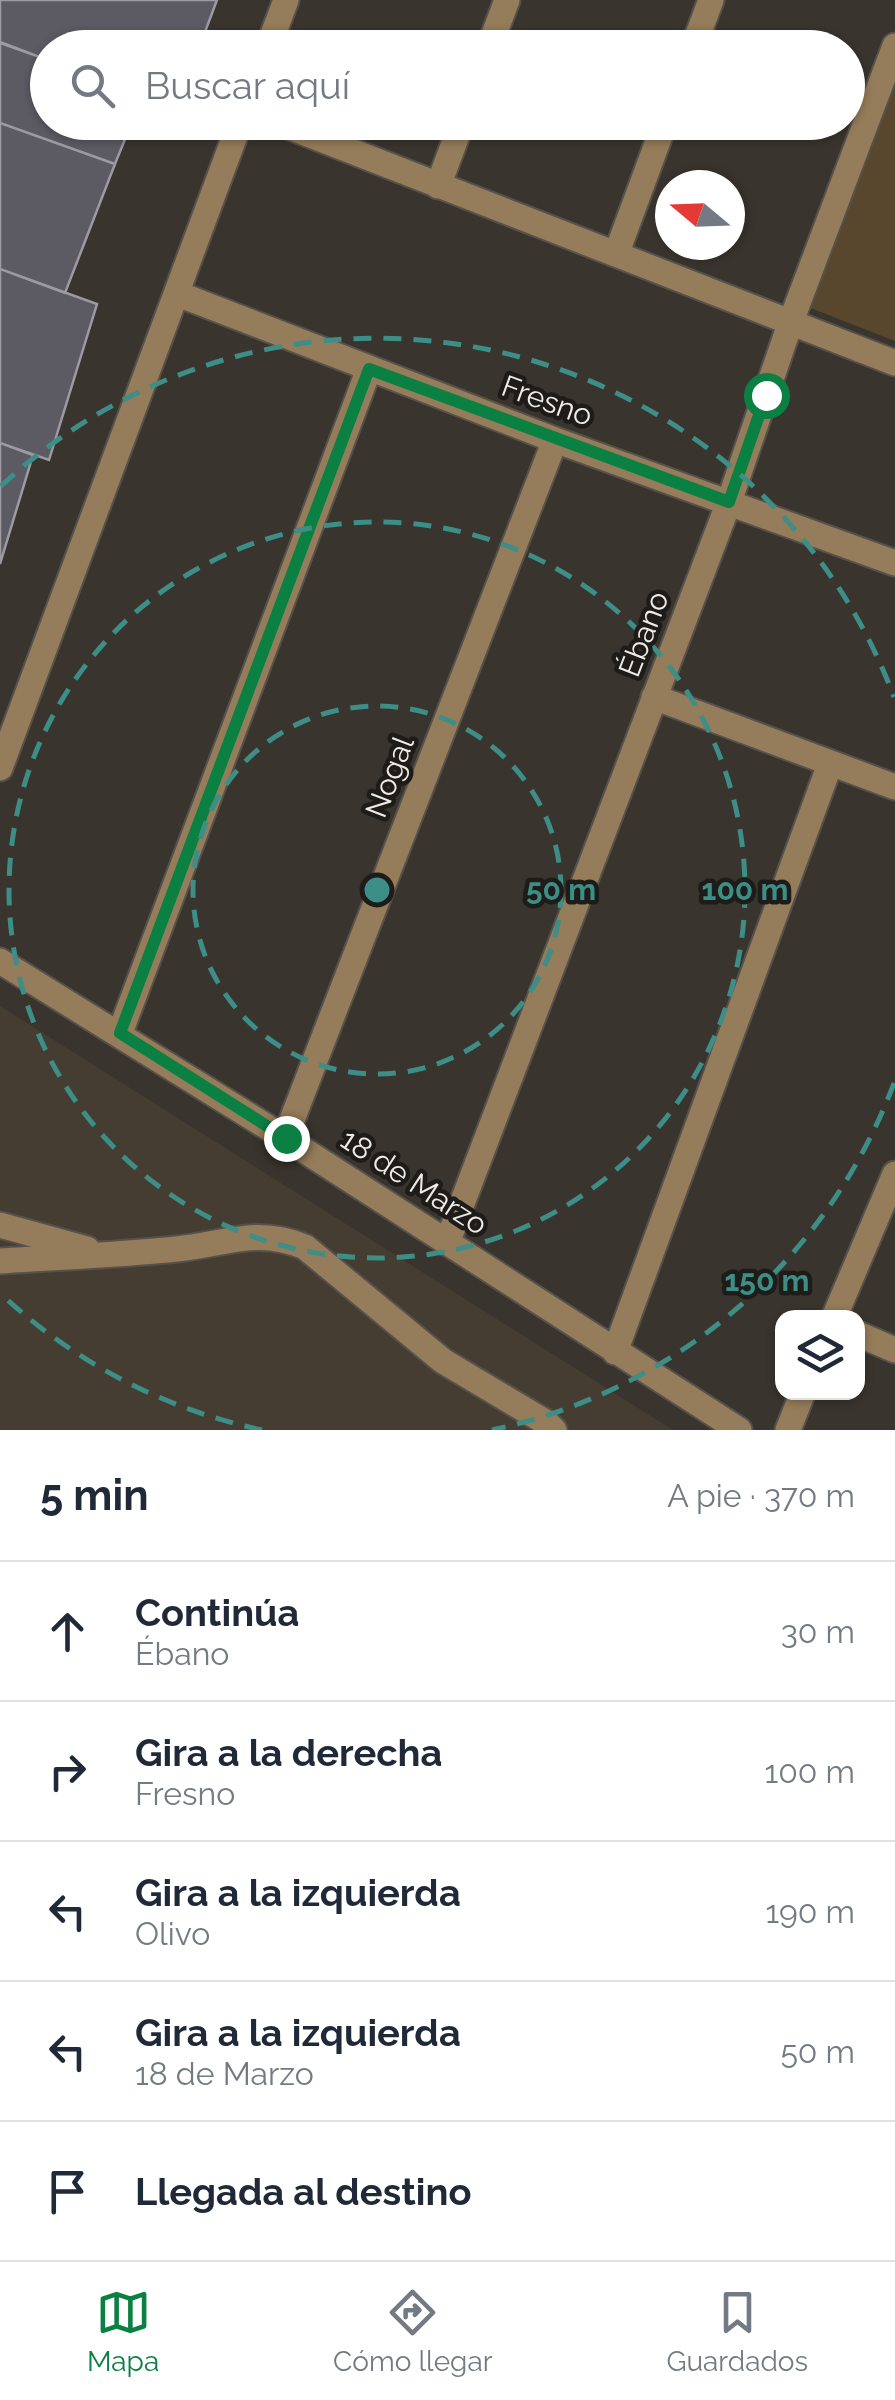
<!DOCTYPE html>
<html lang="es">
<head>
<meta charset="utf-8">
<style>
  body { margin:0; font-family:Raleway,sans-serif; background:#f2f2f3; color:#1f2937 }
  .controls { position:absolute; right:30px; bottom:30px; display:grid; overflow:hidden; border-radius:20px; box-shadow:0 2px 8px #0004 }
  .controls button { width:90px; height:90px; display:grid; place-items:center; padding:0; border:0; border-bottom:2px solid #e0e1e3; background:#fff; color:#1f2937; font:50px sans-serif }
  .compass { position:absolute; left:655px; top:170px; width:90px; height:90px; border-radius:50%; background:#fff; box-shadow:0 2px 8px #0004; rotate:289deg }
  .stop { position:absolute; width:30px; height:30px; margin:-22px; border:8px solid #0b8043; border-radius:50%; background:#fff }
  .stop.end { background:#0b8043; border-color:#fff; box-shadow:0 2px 10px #0008 }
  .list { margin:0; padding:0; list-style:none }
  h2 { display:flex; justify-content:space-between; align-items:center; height:130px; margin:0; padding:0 40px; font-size:42px }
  h2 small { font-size:32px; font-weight:400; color:#747a83 }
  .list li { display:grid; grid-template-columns:65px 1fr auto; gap:30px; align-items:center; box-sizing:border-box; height:140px; padding:0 40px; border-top:2px solid #e0e1e3 }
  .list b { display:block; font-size:38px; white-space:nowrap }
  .list p { margin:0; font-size:32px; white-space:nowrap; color:#747a83 }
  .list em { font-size:32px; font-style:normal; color:#747a83 }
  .icon { flex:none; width:55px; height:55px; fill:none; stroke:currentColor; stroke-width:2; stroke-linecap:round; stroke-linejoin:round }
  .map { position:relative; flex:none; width:895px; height:1430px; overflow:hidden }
  .search { position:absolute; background:#fff; box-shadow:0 2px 8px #0004; left:30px; right:30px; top:30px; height:110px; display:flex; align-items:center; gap:25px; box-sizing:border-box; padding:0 35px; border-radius:55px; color:#747a83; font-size:38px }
  .sheet { height:830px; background:#fff }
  nav { display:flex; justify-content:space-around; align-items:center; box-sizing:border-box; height:140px; border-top:2px solid #e0e1e3; background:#fff; font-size:28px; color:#747a83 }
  nav a { display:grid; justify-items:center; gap:5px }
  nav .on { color:#0b8043 }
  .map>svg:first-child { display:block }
  .built { fill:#453d31 }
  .green { fill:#59472d }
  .building { fill:#5c5a63; stroke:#9d9aa4; stroke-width:2.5 }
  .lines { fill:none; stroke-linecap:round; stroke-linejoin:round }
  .minor-casing { stroke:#56514b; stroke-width:29 }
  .minor { stroke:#957c5a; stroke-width:25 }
  .route { stroke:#0b8043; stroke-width:12 }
  .ring { fill:none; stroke:#3c8e86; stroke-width:5; stroke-dasharray:18 12 }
  .labels { text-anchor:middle; stroke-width:9; stroke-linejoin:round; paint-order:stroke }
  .street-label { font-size:30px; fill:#efece7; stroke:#1e1c19 }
  .centre { fill:#3c8e86; stroke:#1e1c19; stroke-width:5 }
  .ring-label { font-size:30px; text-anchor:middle; font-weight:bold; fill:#3c8e86; stroke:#1e1c19; stroke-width:9; stroke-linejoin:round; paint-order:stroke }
</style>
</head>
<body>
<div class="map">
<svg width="895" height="1430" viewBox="0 0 895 1430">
  <rect width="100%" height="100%" fill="#39342d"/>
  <path class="built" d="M0,1006L673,1430H0Z"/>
  <path class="green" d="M895,57V341L808,307Z"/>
  <path class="building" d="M0,0H217L199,48H48V60L0,43Z
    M0,42L48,60V122H132L115,164L0,123Z
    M0,123L115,164L65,293L0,269Z
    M0,269L97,304L49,460L0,443Z
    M0,443L33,455L0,564Z"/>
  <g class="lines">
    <g class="minor-casing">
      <path id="minor" d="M268,48L286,0
        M489,48L507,0
        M693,48L711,0
        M277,122L895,363
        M438,186L462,122
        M617,252L665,122
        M178,294L555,440L895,563
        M654,697L895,787
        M0,768L240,122
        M0,961L285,1138L739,1430
        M120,1033L369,369
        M285,1138L555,440
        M0,1225L87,1249
        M447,1243L729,502L790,324L895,46
        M0,1261C59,1257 118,1255 177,1249C226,1244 257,1227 305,1247L443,1361L547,1423L554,1430
        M834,1318L895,1174
        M858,1334L895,1350
        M615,1352L830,764
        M788,1430L803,1392"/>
    </g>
    <use href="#minor" class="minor"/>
  </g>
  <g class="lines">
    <path class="route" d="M286,1138L120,1033L369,369L729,502L766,395"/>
  </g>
  <g class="ring">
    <circle cx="377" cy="890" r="184"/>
    <circle cx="377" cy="890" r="368"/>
    <path d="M894 1083A552 552 0 0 1 492 1430M262 1430A552 552 0 0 1 1 1294M1 486A552 552 0 0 1 894 697"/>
  </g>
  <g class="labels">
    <g class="street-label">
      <text transform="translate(547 401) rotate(20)" y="10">Fresno</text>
      <text transform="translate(644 634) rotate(-69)" y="10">Ébano</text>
      <text transform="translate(390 777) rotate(-69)" y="10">Nogal</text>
      <text transform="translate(414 1182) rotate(33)" y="10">18 de Marzo</text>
    </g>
  </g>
  <circle cx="377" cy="890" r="15" class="centre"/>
  <g class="ring-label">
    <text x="561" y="900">50 m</text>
    <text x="745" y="900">100 m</text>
    <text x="767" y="1291">150 m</text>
  </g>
</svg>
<div class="controls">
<button><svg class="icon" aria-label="layers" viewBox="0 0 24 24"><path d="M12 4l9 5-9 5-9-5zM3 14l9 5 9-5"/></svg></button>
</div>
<svg class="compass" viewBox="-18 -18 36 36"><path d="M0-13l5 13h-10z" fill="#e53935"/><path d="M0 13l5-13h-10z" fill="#747a83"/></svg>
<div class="stop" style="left:766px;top:395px"></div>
<div class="stop end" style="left:286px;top:1138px"></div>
<div class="search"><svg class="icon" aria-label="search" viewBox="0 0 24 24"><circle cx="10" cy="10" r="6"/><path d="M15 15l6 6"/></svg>Buscar aquí</div>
</div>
<section class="sheet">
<h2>5 min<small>A pie · 370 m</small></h2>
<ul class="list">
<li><svg class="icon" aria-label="ahead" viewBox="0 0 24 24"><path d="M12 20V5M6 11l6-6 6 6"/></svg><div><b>Continúa</b><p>Ébano</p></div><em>30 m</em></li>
<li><svg class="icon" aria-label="right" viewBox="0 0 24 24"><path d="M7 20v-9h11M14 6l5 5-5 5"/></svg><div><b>Gira a la derecha</b><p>Fresno</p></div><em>100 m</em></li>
<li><svg class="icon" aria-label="left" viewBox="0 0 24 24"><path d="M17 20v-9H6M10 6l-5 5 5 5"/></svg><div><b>Gira a la izquierda</b><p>Olivo</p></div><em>190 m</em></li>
<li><svg class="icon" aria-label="left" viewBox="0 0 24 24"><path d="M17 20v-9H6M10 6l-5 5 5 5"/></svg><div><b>Gira a la izquierda</b><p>18 de Marzo</p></div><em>50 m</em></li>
<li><svg class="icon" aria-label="arrive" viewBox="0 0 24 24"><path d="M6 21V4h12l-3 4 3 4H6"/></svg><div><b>Llegada al destino</b></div></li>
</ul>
</section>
<nav>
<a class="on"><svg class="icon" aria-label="map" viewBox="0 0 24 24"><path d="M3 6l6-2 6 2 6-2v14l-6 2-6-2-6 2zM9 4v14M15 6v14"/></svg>Mapa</a>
<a><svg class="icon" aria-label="directions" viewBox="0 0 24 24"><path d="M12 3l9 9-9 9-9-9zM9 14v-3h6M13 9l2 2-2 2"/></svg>Cómo llegar</a>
<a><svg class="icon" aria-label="saved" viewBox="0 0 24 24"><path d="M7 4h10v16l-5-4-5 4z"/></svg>Guardados</a>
</nav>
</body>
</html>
